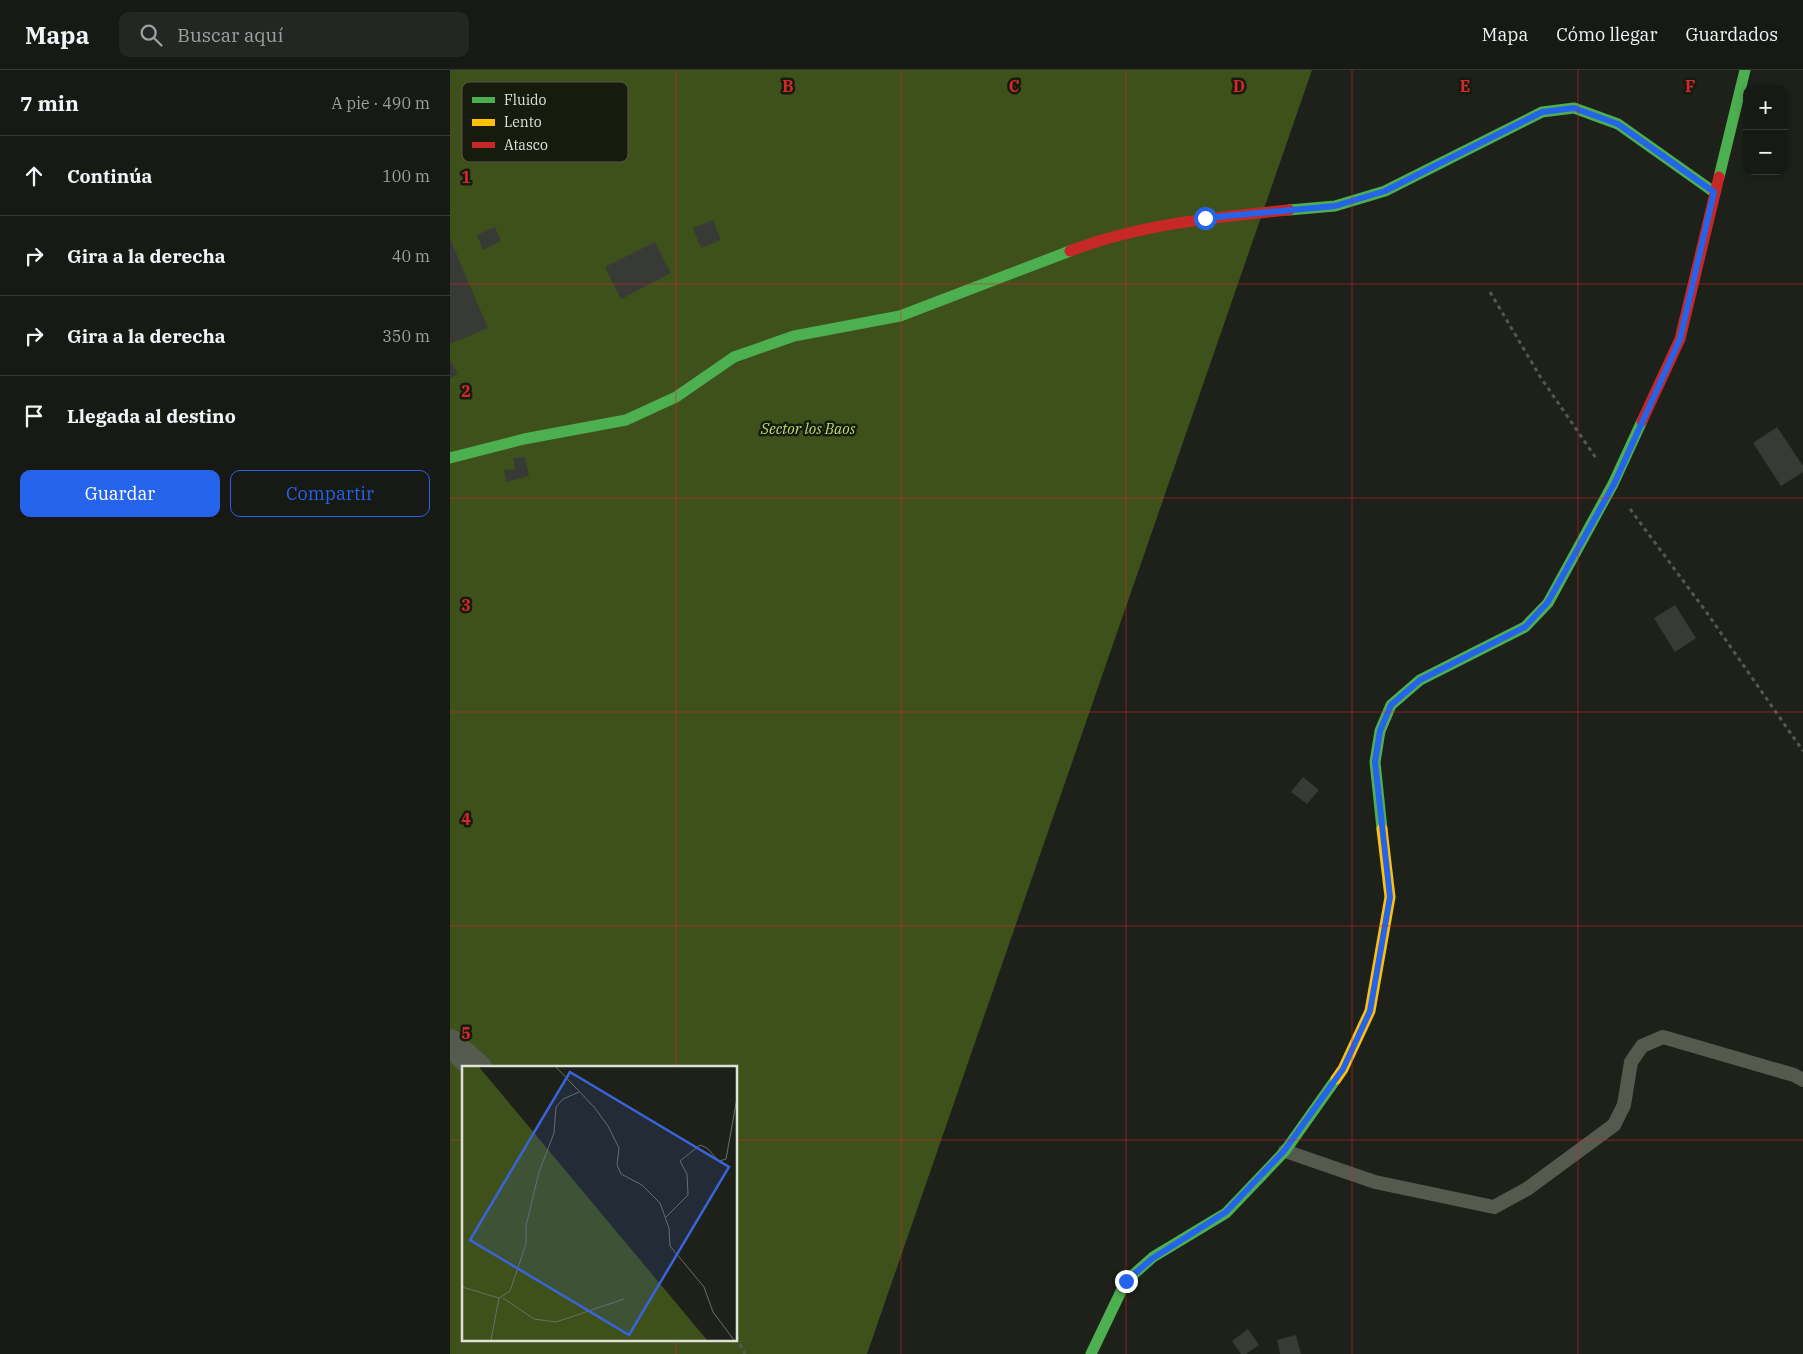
<!DOCTYPE html>
<html lang="es">
<head>
<meta charset="utf-8">
<style>
  body { margin:0; font-family:"IBM Plex Serif",serif; background:#232622; color:#f1f3f6 }
  .controls { position:absolute; right:15px; top:15px; display:grid; overflow:hidden; border-radius:10px; box-shadow:0 2px 8px #0003 }
  .controls button { width:45px; height:45px; display:grid; place-items:center; padding:0; border:0; border-bottom:1px solid #353834; background:#161914; color:#f1f3f6; font:25px sans-serif }
  .stop { position:absolute; width:15px; height:15px; margin:-11px; border:4px solid #2563eb; border-radius:50%; background:#fff }
  .stop.end { background:#2563eb; border-color:#fff; box-shadow:0 1px 5px #0008 }
  .list { margin:0; padding:0; list-style:none }
  h2 { display:flex; justify-content:space-between; align-items:center; height:65px; margin:0; padding:0 20px; font-size:21px }
  h2 small { font-size:16px; font-weight:400; color:#9ea0a0 }
  .list li { display:grid; grid-template-columns:32px 1fr auto; gap:15px; align-items:center; box-sizing:border-box; height:80px; padding:0 20px; border-top:1px solid #353834 }
  .list b { display:block; font-size:19px; white-space:nowrap }
  .list em { font-size:16px; font-style:normal; color:#9ea0a0 }
  .actions { display:flex; gap:10px; padding:15px 20px }
  .actions a { flex:1; padding:11px 0; border:1px solid #2563eb; border-radius:10px; text-align:center; font-size:18px; color:#2563eb }
  .actions .main { background:#2563eb; color:#fff }
  .icon { flex:none; width:28px; height:28px; fill:none; stroke:currentColor; stroke-width:2; stroke-linecap:round; stroke-linejoin:round }
  .map { position:relative; flex:none; width:1353px; height:1284px; overflow:hidden }
  header { display:flex; align-items:center; gap:30px; box-sizing:border-box; height:70px; padding:0 25px; background:#161914; border-bottom:1px solid #353834 }
  header strong { font-size:24px }
  nav { display:flex; gap:28px; margin-inline-start:auto; font-size:18px }
  .search { width:350px; height:45px; background:#232622; display:flex; align-items:center; gap:12px; box-sizing:border-box; padding:0 18px; border-radius:10px; color:#9ea0a0; font-size:19px }
  main { display:flex }
  aside { flex:1; background:#161914 }
  .map>svg:first-child { display:block }
  .forest { fill:#3f511b; fill-rule:evenodd }
  .building { fill:#383a35 }
  .lines { fill:none; stroke-linecap:round; stroke-linejoin:round }
  .path { stroke:#555851; stroke-width:3; stroke-dasharray:4 4; stroke-linecap:butt }
  .lane { stroke:#555a4f; stroke-width:14 }
  .street { stroke:#555a4f; stroke-width:28 }
  .fast { stroke:#4caf50; stroke-width:11 }
  .slow { stroke:#ffc107; stroke-width:11 }
  .jam { stroke:#c62828; stroke-width:11 }
  .route { stroke:#2563eb; stroke-width:6 }
  .grid { fill:none; stroke:#d62828; stroke-width:1; stroke-opacity:0.55 }
  .labels { text-anchor:middle; stroke-width:5; stroke-linejoin:round; paint-order:stroke }
  .park-label { font-size:15px; font-style:italic; fill:#b8de73; stroke:#161b0e }
  .inset-road { fill:none; stroke:#6a6e66; stroke-width:1 }
  .view { fill:#3a64d8; fill-opacity:0.15; stroke:#3a64d8; stroke-width:2.5 }
  .inset-edge { fill:none; stroke:#dde1d8; stroke-width:2.5 }
  .key { fill:#161b0e; stroke:#52564b; stroke-width:1 }
  .key-label { font-size:14px; fill:#dde1d8 }
  .grid-label { font-size:16px; text-anchor:middle; font-weight:bold; fill:#d62828; stroke:#161b0e; stroke-width:5; stroke-linejoin:round; paint-order:stroke }
</style>
</head>
<body>
<header>
<strong>Mapa</strong>
<div class="search"><svg class="icon" aria-label="search" viewBox="0 0 24 24"><circle cx="10" cy="10" r="6"/><path d="M15 15l6 6"/></svg>Buscar aquí</div>
<nav><a>Mapa</a><a>Cómo llegar</a><a>Guardados</a></nav>
</header>
<main>
<aside>
<h2>7 min<small>A pie · 490 m</small></h2>
<ul class="list">
<li><svg class="icon" aria-label="ahead" viewBox="0 0 24 24"><path d="M12 20V5M6 11l6-6 6 6"/></svg><div><b>Continúa</b></div><em>100 m</em></li>
<li><svg class="icon" aria-label="right" viewBox="0 0 24 24"><path d="M7 20v-9h11M14 6l5 5-5 5"/></svg><div><b>Gira a la derecha</b></div><em>40 m</em></li>
<li><svg class="icon" aria-label="right" viewBox="0 0 24 24"><path d="M7 20v-9h11M14 6l5 5-5 5"/></svg><div><b>Gira a la derecha</b></div><em>350 m</em></li>
<li><svg class="icon" aria-label="arrive" viewBox="0 0 24 24"><path d="M6 21V4h12l-3 4 3 4H6"/></svg><div><b>Llegada al destino</b></div></li>
</ul>
<div class="actions"><a class="main">Guardar</a><a>Compartir</a></div>
</aside>
<div class="map">
<svg width="1353" height="1284" viewBox="0 0 1353 1284">
  <rect width="100%" height="100%" fill="#1e211a"/>
  <path class="forest" d="M0,0H862L417,1284H0ZM14,998H286V1270H14Z"/>
  <path class="building" d="M263,150L271,170L251,178L243,158Z
    M45,157L51,171L33,180L27,165Z
    M0,169L38,258L0,274Z
    M205,172L221,203L171,229L155,197Z
    M0,290L8,304L0,308Z
    M1327,357L1353,396V402L1331,416L1303,373Z
    M75,387L79,406L56,412L54,400L65,399L63,388Z
    M1225,535L1246,568L1225,582L1204,548Z
    M853,707L869,720L857,734L841,722Z
    M798,1259L809,1275L796,1284H791L782,1271Z
    M846,1265L851,1284H830L827,1270Z"/>
  <g class="lines">
    <path class="path" d="M1040,222L1091,308L1146,388
      M1180,439L1257,543L1353,681
      M286,1267L295,1284"/>
    <path class="lane" d="M835,1081L925,1112L1044,1137L1077,1119L1164,1055L1174,1035L1181,992L1192,976L1213,967L1344,1005L1353,1010"/>
    <path class="street" d="M0,973L28,998"/>
    <path class="fast" d="M1269,107L1295,0
      M839,140L885,136L935,121L1092,42L1124,38L1168,54L1264,122
      M0,388L74,369L176,350L226,327L284,287L344,266L450,246L620,181
      M932,759L925,692L930,661L941,635L970,610L1075,557L1098,533L1163,414L1192,351
      M641,1284L676,1211L703,1187L776,1143L835,1081L886,1009"/>
    <path class="slow" d="M886,1009L893,999L920,941L940,827L932,759"/>
    <path class="jam" d="M620,181C690,154 766,147 839,140
      M1192,351L1230,269L1269,107"/>
  </g>
  <g class="lines">
    <path class="route" d="M676,1211L703,1188L776,1142L834,1081L893,999L920,941L940,827L925,692L930,661L941,635L970,610L1075,557L1098,532L1164,414L1230,269L1264,122L1168,54L1124,38L1092,42L935,121L885,136L755,148"/>
  </g>
  <path class="grid" d="M226,0V998M451,0V1284M676,0V1284M902,0V1284M1128,0V1284M0,214H1353M0,428H1353M0,642H1353M0,856H1353M0,1070H14M286,1070H1353M226,1270V1284"/>
  <g class="labels">
    <g class="park-label">
      <text x="358" y="364">Sector los Baos</text>
    </g>
  </g>
  <g transform="translate(12 996)">
    <rect width="275" height="275" fill="#1e211a"/>
    <path d="M0,1H17L245,274H0Z" fill="#3f511b"/>
    <path class="inset-road" d="M94,1L132,41L146,60L157,82L155,99L159,108L180,119L198,137L207,162L208,180L242,221L251,246L272,274M204,151L226,129L225,108L218,95L238,79L245,82L257,95L264,93L275,32M0,221L37,232L48,225L64,178V160L77,106L92,67L94,41L101,33L117,26M41,232L72,253L94,256L162,233M29,274L37,232"/>
    <path class="view" d="M108,6L267,101L167,269L8,174Z"/>
    <rect width="275" height="275" class="inset-edge"/>
  </g>
  <rect x="12" y="12" width="166" height="80" rx="8" class="key"/>
  <rect x="22" y="27" width="23" height="6" fill="#4caf50"/>
  <rect x="22" y="49" width="23" height="7" fill="#ffc107"/>
  <rect x="22" y="72" width="23" height="6" fill="#c62828"/>
  <g class="key-label">
    <text x="54" y="35">Fluido</text>
    <text x="54" y="57">Lento</text>
    <text x="54" y="80">Atasco</text>
  </g>
  <g class="grid-label">
    <text x="338" y="22">B</text>
    <text x="564" y="22">C</text>
    <text x="789" y="22">D</text>
    <text x="1015" y="22">E</text>
    <text x="1240" y="22">F</text>
    <text x="16" y="113">1</text>
    <text x="16" y="327">2</text>
    <text x="16" y="541">3</text>
    <text x="16" y="755">4</text>
    <text x="16" y="969">5</text>
  </g>
</svg>
<div class="controls">
<button>+</button>
<button>−</button>
</div>
<div class="stop" style="left:755px;top:148px"></div>
<div class="stop end" style="left:676px;top:1211px"></div>
</div>
</main>
</body>
</html>
